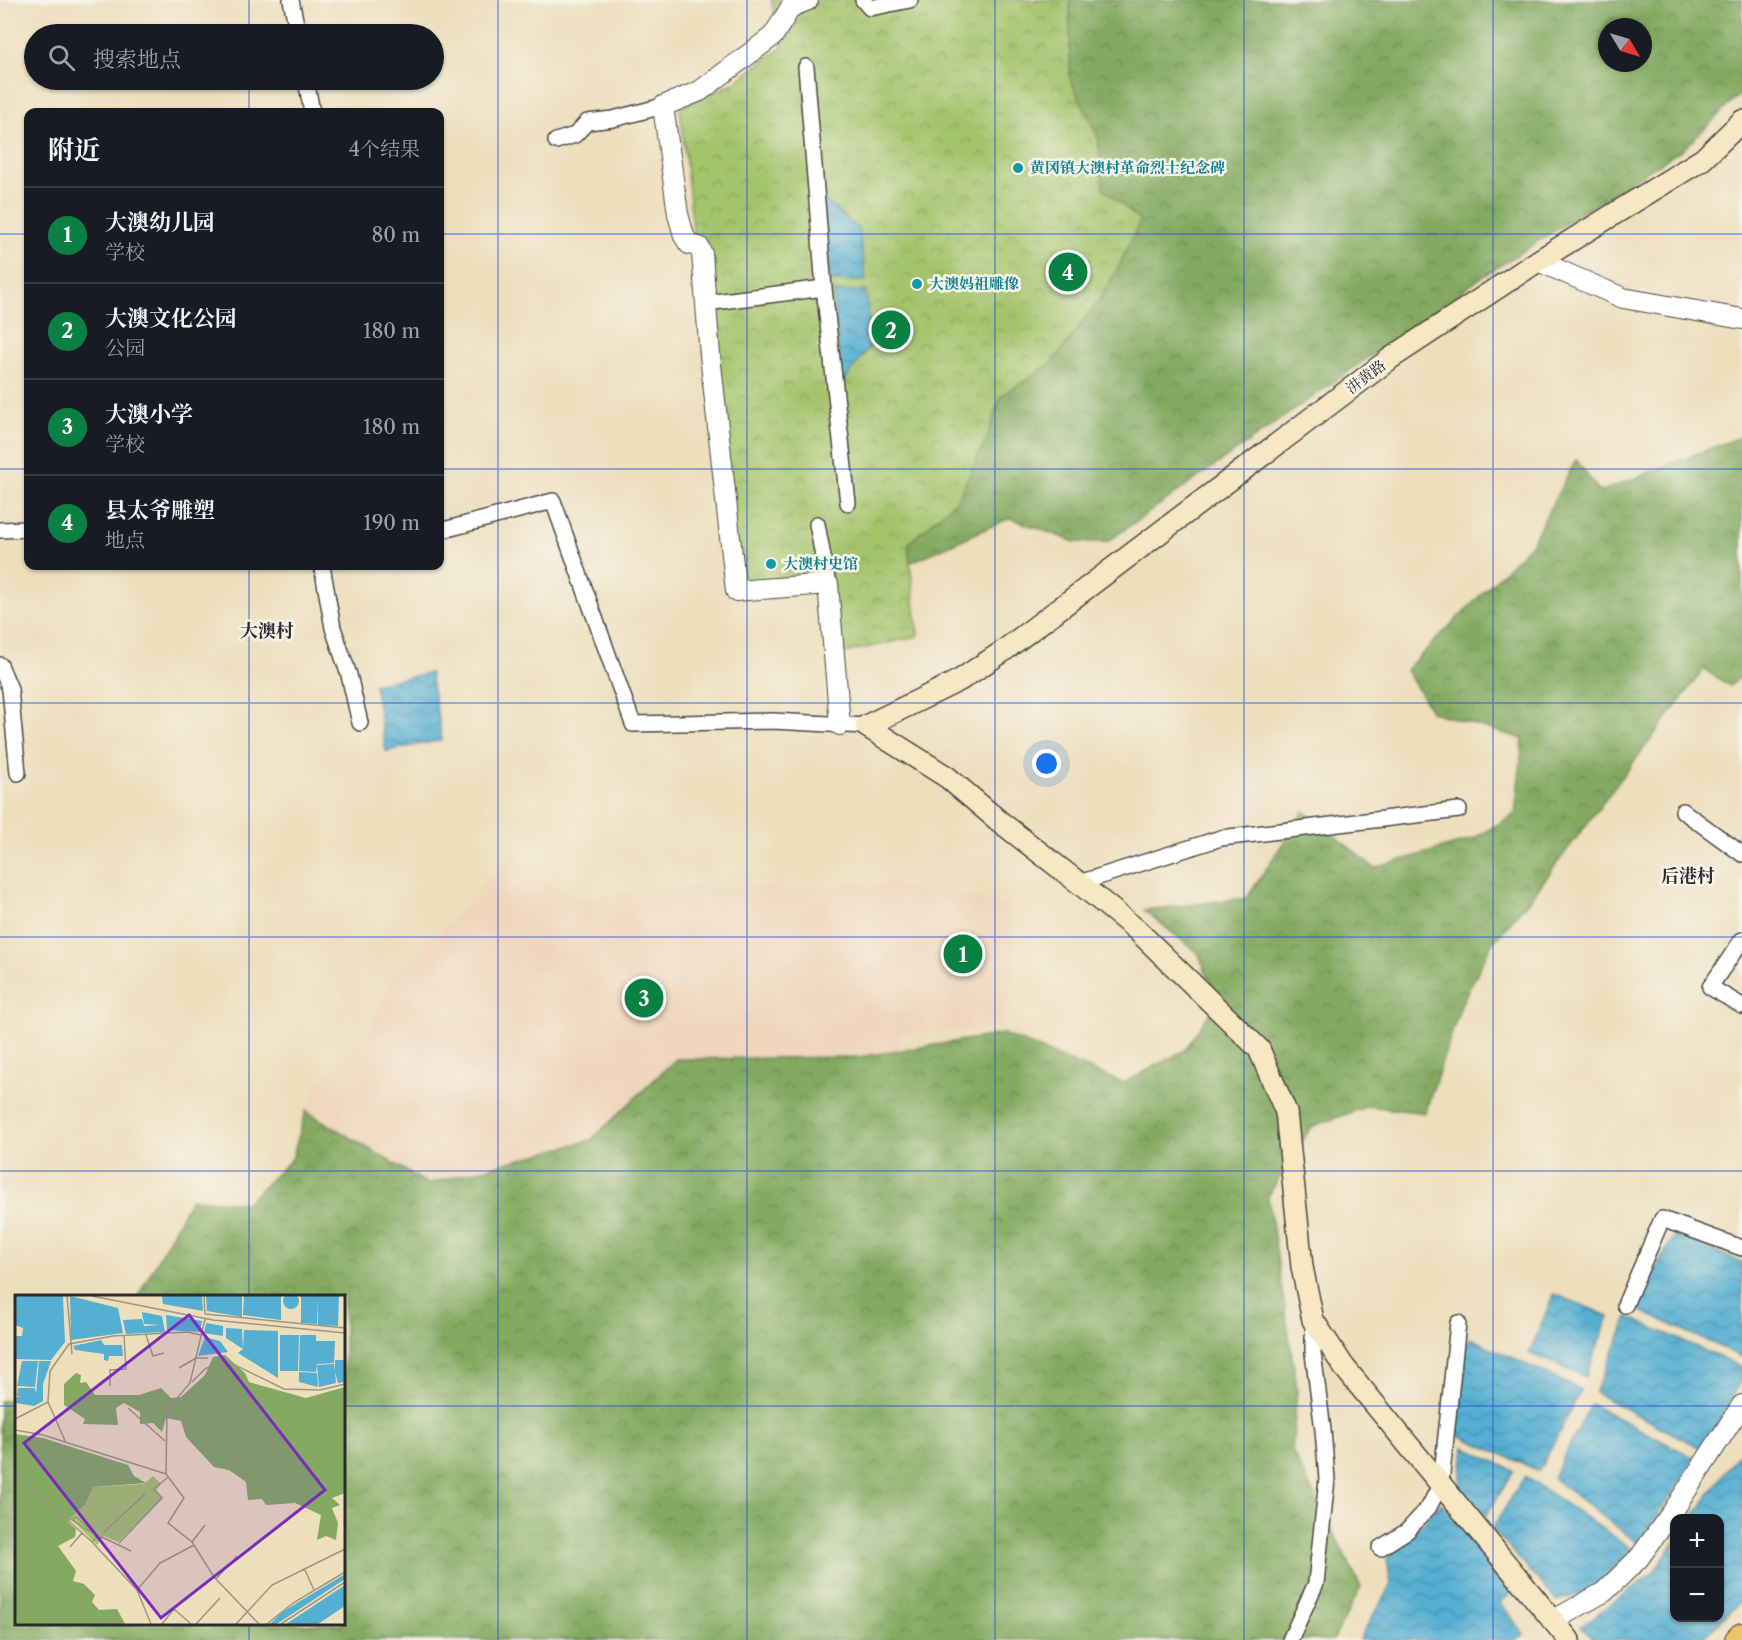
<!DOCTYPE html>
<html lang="zh">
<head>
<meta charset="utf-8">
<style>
  body { margin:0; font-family:"Libre Caslon Text","Noto Serif SC",serif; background:#20242c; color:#f1f3f6 }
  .controls { position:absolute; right:18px; bottom:18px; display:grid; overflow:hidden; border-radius:12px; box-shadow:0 2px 4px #0004 }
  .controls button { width:54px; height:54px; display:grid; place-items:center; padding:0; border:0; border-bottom:2px solid #363941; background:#171b24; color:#f1f3f6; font:30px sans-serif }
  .compass { position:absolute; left:1598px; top:18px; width:54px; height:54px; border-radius:50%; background:#171b24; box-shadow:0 2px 4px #0004; rotate:128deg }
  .you { position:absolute; left:1047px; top:764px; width:21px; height:21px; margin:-15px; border:4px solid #fff; border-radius:50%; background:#1a73e8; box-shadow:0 0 0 9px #1a73e833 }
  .badge { display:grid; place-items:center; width:39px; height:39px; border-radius:50%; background:#0b8043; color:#fff; font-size:20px; font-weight:700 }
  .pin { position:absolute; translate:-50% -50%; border:3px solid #fff; box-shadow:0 2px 6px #0006 }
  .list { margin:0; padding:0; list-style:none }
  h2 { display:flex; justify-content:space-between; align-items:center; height:78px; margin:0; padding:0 24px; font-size:26px }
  h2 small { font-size:20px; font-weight:400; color:#9ea1a6 }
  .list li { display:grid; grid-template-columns:39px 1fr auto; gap:18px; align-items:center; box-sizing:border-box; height:96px; padding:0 24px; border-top:2px solid #363941 }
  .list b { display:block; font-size:22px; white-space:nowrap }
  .list p { margin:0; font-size:20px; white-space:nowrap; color:#9ea1a6 }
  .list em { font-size:20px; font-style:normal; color:#9ea1a6 }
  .icon { flex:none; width:33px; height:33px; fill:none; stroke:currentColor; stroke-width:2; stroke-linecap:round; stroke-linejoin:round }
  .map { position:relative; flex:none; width:1742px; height:1640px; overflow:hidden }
  .search { position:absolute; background:#171b24; box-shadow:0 2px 4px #0004; left:24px; top:24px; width:420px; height:66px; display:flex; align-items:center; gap:15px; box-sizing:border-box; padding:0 21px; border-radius:33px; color:#9ea1a6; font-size:22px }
  .panel { position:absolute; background:#171b24; box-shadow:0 2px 4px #0004; left:24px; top:108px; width:420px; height:462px; border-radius:12px }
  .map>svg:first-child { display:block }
  .built { fill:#efd6bc }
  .forest { fill:url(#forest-crowns); stroke:#576a46; stroke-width:1.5; fill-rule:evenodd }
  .park { fill:url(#park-crowns); stroke:#68784c; stroke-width:1.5 }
  .water { fill:url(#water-waves); stroke:#406d7e; stroke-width:1.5 }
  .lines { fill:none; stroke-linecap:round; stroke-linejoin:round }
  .minor-casing { stroke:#484641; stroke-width:18 }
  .tertiary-casing { stroke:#484641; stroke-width:22 }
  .secondary-casing { stroke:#484641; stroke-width:24 }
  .trunk-casing { stroke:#484641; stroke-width:28 }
  .minor { stroke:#fff; stroke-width:15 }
  .tertiary { stroke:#fff; stroke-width:20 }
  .secondary { stroke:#f7e8c3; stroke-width:21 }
  .trunk { stroke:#ecc569; stroke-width:26 }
  .grid { fill:none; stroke:#1d4ed8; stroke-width:1.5; stroke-opacity:0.55 }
  .culture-dot { fill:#0f9aa8; stroke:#f7f3e8; stroke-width:2 }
  .labels { text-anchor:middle; stroke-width:5; stroke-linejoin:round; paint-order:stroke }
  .culture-label { font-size:15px; font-weight:bold; fill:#0d838f; stroke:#f7f3e8; text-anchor:start }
  .street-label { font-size:15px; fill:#2b2b2b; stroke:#f7f3e8 }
  .quarter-label { font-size:18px; font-weight:bold; fill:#2b2b2b; stroke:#f7f3e8 }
  .inset-road { fill:none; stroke:#9f9682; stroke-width:1.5 }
  .view { fill:#7b2cbf; fill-opacity:0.15; stroke:#7b2cbf; stroke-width:3 }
  .inset-edge { fill:none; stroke:#2b2b2b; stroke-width:3 }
</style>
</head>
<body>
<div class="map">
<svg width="1742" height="1640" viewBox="0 0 1742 1640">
  <defs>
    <pattern id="forest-crowns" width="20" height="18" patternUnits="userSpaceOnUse" patternTransform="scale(1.5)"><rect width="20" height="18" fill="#83aa60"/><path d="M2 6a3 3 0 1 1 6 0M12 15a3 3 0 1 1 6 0" fill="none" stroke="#6b8b4f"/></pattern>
    <pattern id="park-crowns" width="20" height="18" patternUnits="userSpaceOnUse" patternTransform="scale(1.5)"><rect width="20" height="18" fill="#a4c46c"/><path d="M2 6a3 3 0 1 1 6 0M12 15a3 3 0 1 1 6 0" fill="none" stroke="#869f59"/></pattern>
    <pattern id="water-waves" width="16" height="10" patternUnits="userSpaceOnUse" patternTransform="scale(1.5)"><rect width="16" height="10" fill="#54afd2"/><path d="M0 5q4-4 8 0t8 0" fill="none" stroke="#468fab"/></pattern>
  </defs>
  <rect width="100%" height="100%" fill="#f7f3e8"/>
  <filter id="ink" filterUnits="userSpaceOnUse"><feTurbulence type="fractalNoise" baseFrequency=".0167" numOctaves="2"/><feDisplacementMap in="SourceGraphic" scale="12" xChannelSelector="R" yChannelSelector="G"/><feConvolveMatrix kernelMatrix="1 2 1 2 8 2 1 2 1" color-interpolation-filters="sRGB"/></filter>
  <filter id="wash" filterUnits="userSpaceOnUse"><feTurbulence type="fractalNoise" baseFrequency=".008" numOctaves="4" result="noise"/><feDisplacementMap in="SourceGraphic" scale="24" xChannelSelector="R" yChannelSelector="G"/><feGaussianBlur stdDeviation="1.35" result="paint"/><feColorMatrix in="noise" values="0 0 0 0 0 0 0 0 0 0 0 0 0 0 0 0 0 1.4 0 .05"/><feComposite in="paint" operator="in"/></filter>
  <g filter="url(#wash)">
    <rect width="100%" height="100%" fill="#eddebc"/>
    <path class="built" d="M513,852L548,882L579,897L694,887L838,885L853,880L1009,904L1014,933L1015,975L1009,1013L997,1029L900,1033L898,1051L860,1057L676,1059L591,1140L428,1184L306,1111L313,1091L374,1023L393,973L451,921Z"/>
    <path class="forest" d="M1070,0H1742V92L1686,147L1482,277L1107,542H1075L1010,518L910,563L908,544L957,500L987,438L1001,396L1052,363L1102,296L1119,266L1140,221L1103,188L1098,137L1070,79ZM1607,27H1643V63H1607Z
      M1742,436V675L1730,686L1704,669L1530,899L1491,945L1461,1005L1425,1113L1368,1106L1311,1127L1268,1196L1297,1389L1292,1451L1361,1587L1333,1640H0V1401L16,1399V1624H344V1296H138L191,1199L246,1203L292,1159L306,1111L428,1184L591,1140L676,1059L859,1057L1003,1034L1124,1083L1185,1050L1217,1002L1199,954L1144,910L1247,898L1304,811L1375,868L1473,839L1515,814L1523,739L1432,712L1406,670L1531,544L1576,460L1600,492Z"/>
    <path class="park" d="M771,0H1070V79L1098,137L1103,188L1140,221L1119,266L1102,296L1052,363L1001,396L987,438L957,500L908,544L918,636L830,656L817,590L732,594L680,108L732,84L783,47Z"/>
    <path class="water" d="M822,198L859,230L866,281H831Z
      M866,291L871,345L842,384L833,292Z
      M430,673L442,740L386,751L374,684Z
      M1675,1235L1742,1262V1357L1634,1308Z
      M1554,1294L1609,1316L1586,1377L1529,1353Z
      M1628,1317L1742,1367V1378L1704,1450L1595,1393Z
      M1470,1338L1581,1390L1539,1471L1458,1435V1364Z
      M1591,1404L1695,1458L1639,1544L1553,1478Z
      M1464,1447L1514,1471L1485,1517L1459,1491Z
      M1742,1449V1601L1700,1640H1594L1581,1626L1653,1573L1674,1543V1618H1720V1518H1692Z
      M1525,1476L1632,1549L1594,1590L1557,1601L1492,1529Z
      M1442,1503L1512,1593L1500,1602L1524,1634L1516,1640H1359L1391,1585L1387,1559Z"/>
  </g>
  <g filter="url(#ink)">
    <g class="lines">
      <g class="minor-casing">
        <path id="minor" d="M291,0L298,34
          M863,0L870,8L910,0
          M806,67L824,288L848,503
          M306,80L312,112
          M556,141L575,135L587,122L613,119L663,106
          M706,303L824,288
          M817,524L828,584
          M0,530L28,529
          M440,531L553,501L633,724L773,721L866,726
          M322,566L333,628L349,675L360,723
          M0,665L10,689L18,773
          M1683,811L1742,854
          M1079,883L1221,838L1459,810
          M1742,940L1710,987L1742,1006
          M1625,1305L1662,1219L1742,1248
          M1380,1548L1407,1531L1429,1507L1441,1483L1458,1323
          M1290,1640L1316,1583L1327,1479L1323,1430L1313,1353V1320"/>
      </g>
      <g class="tertiary-casing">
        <path id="tertiary" d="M808,0L791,7L773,36L700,91L663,106L678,214L684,236L689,244L699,247L702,254L710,355L736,591L828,584L840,725
          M1538,261L1623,298L1742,319
          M1552,1621L1604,1592L1639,1558L1673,1511L1742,1405"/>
      </g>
      <g class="secondary-casing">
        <path id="secondary" d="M1569,1640L1344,1367L1313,1320L1302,1267L1286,1112L1259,1049L1137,930L1079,883L999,821L947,777L866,726L960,680L1002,652L1391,358L1538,261L1703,159L1742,121"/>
      </g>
      <g class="trunk-casing">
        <path id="trunk" d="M1738,1640L1742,1636"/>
      </g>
      <use href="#minor" class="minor"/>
      <use href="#tertiary" class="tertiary"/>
      <use href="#secondary" class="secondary"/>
      <use href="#trunk" class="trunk"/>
    </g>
  </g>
  <path class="grid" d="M249,0V34M498,0V1640M747,0V1640M995,0V1640M1244,0V1640M1493,0V1640M249,80V112M0,234H28M440,234H1742M0,469H28M440,469H1742M249,566V1296M0,703H1742M0,937H1742M0,1171H1742M0,1406H16M344,1406H1742M249,1624V1640"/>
  <g class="culture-dot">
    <circle cx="1018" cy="168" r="6"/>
    <circle cx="917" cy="284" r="6"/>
    <circle cx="771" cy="564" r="6"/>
  </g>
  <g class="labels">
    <g class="culture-label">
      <text x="1030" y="173">黄冈镇大澳村革命烈士纪念碑</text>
      <text x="929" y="289">大澳妈祖雕像</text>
      <text x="783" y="569">大澳村史馆</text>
    </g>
    <g class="street-label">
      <text transform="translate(1366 377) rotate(-37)" y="5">汫黄路</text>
    </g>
    <g class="quarter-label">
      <text x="267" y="637">大澳村</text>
      <text x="1688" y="882">后港村</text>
    </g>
  </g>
  <g transform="translate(15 1295)">
    <rect width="330" height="330" fill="#eddebc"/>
    <path d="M210,60L230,78L234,87L291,103L330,92V198L317,203L325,210L317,213L323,228L321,245L311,241L302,245L306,220L280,208L251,210L247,204L233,205L231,187L214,175L199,172L171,142L166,126L151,123L147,137L138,128L125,129V117L109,108L101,113L103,130L68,129L70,124L49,110V89L61,78L66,80L65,88L71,87L80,100H124L146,93L156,103L166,102L190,80L198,62ZM0,139L28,143L113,170L119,181L131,188L79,192L70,210L52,226L61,234L60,242L43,251L61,276L58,286L69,289L80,300L77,307L84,315L102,314L110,329H0Z" fill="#83aa60"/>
    <path d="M138,181L146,189L141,195L148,203L103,247L89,241L82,250L55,223L70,210L79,192L129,189Z" fill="#a4c46c"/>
    <path d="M268 6a8 8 0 1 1 16 0a8 8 0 1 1-16 0ZM0,1H48L50,47L36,65L0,64V41H7L8,33L0,30ZM55,1L103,13L108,38L56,45ZM147,1H187L188,16L148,9ZM191,1H227V22L192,16ZM229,1H266V25L228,20ZM286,1H324L323,31L303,30V5L302,29L286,28ZM127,17L147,21L150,37L111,39L108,25L127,24L129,31L145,30L129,29ZM151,20L187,26L185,37L152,35ZM191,28L208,31V41L189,38ZM211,33L227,34L228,55L229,35L263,36V83L223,58L228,54L211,43ZM265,40H284L283,76H265ZM285,40H301V46H320L319,68L302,69L301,77L284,76ZM190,42L205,46L213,57L183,61ZM86,45L89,50H107L108,61H94L93,66L89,65V59L60,55L58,51ZM320,65H330V87L323,88L320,77L321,88L304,92L302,70L319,69L320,77ZM7,66H23L20,92L2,91ZM24,66H36L28,89V106L19,111L1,108L2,102L6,101H2L3,93H20L21,99ZM284,77L302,78L303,92L284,87ZM330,279V284L262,329H255L267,317ZM330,290V311L303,329H271Z" fill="#54afd2"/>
    <path class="inset-road" d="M52,1L57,59M77,1L198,25L330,38M189,1L190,19M190,19L330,33M131,40L138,61L149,58M164,73L181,63H193M177,87L190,74L210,65L269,94L305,95L330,89M95,91V75L111,74L109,41M33,107L35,76L54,49L98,41L173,37L186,40M113,113L150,146M0,124L33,107L51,148M0,135L28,140L151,179L152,115L175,88L190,24M0,177L77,247M151,179L169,203L153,228L177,247L199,282L244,329M52,226L62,222L77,238L57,225M89,237L130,199M177,247L190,230M104,248L147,203L139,194L153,182M55,252L67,238M116,256L89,243L82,242L77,247L122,295L136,329M289,273L299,295M201,284L222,261M122,295L145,268L179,250M147,329L159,314L176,329M181,329L205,303M221,329L257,290L330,254M252,329L278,308L330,277M266,329L330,287"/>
    <path class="view" d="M174,20L310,195L146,323L9,148Z"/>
    <rect width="330" height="330" class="inset-edge"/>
  </g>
</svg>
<div class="controls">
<button>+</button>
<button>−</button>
</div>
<svg class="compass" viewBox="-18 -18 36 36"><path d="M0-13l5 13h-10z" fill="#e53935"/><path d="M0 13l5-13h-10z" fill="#9ea1a6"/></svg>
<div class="you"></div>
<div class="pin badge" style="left:963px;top:954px">1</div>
<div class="pin badge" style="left:891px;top:330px">2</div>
<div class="pin badge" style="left:644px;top:998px">3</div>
<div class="pin badge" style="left:1068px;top:272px">4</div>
<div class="search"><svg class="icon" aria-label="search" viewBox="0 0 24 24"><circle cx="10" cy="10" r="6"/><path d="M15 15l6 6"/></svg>搜索地点</div>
<section class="panel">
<h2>附近<small>4个结果</small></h2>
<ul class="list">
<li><span class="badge">1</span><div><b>大澳幼儿园</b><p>学校</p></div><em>80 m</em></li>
<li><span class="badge">2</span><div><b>大澳文化公园</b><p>公园</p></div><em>180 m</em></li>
<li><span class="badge">3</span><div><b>大澳小学</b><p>学校</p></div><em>180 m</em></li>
<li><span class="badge">4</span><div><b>县太爷雕塑</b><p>地点</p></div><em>190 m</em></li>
</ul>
</section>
</div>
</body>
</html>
